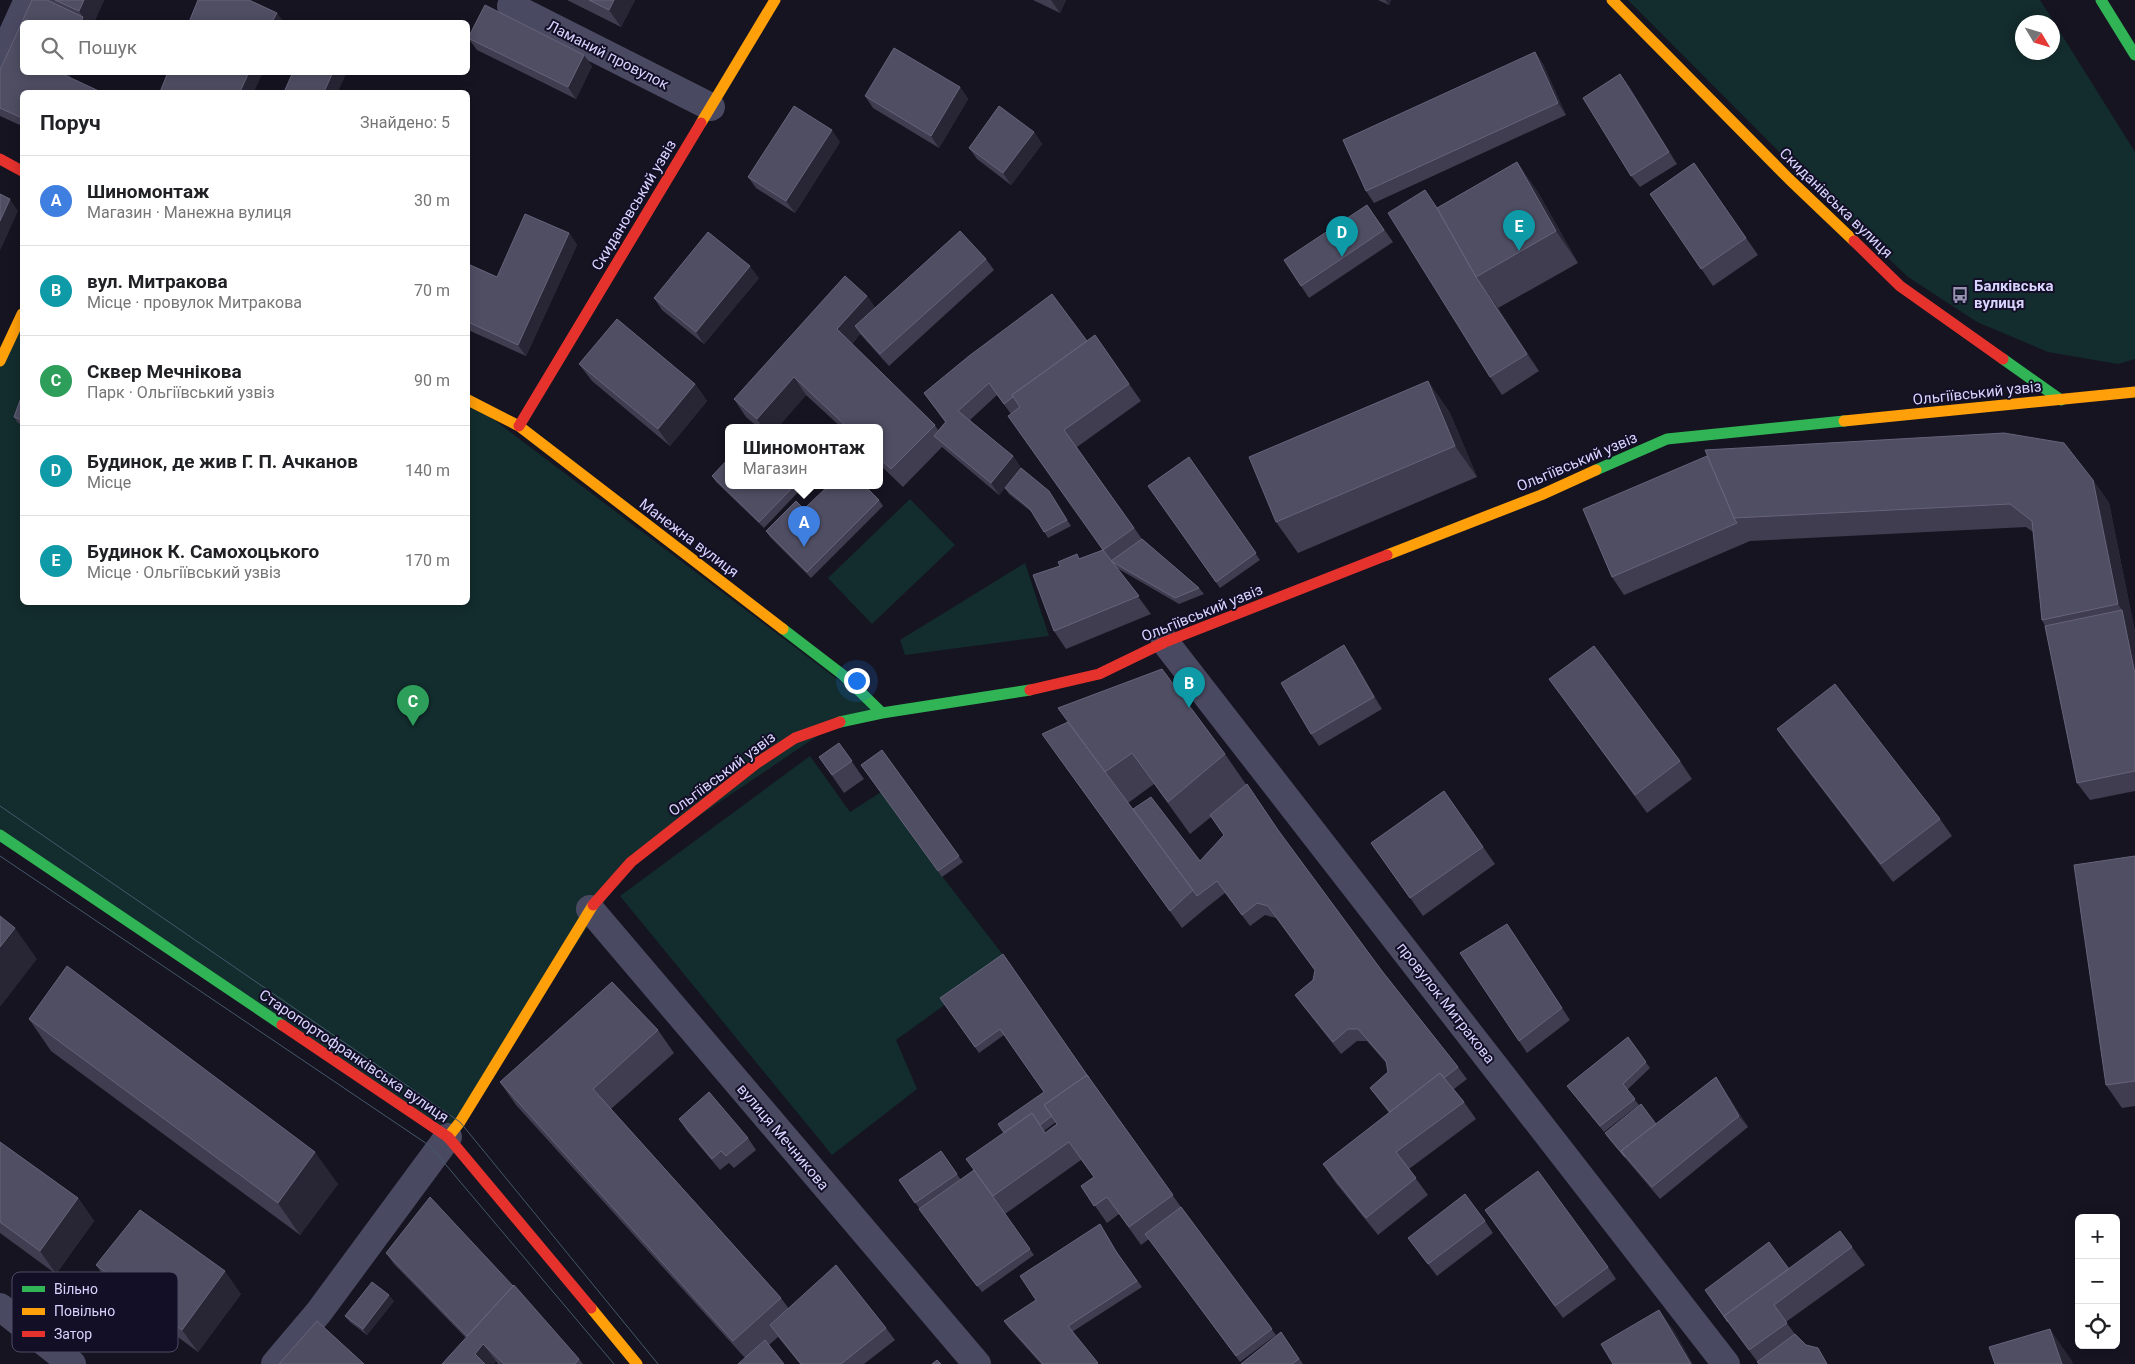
<!DOCTYPE html>
<html lang="uk">
<head>
<meta charset="utf-8">
<style>
  body { margin:0; font-family:Roboto,sans-serif; background:#f6f6f6; color:#202124 }
  .controls { position:absolute; right:15px; bottom:15px; display:grid; overflow:hidden; border-radius:8px; box-shadow:0 2px 12px #0003 }
  .controls button { width:45px; height:45px; display:grid; place-items:center; padding:0; border:0; border-bottom:1px solid #e0e0e0; background:#fff; color:#202124; font:25px sans-serif }
  .compass { position:absolute; left:2015px; top:15px; width:45px; height:45px; border-radius:50%; background:#fff; box-shadow:0 2px 12px #0003; rotate:128deg }
  .you { position:absolute; left:856px; top:680px; width:18px; height:18px; margin:-12px; border:4px solid #fff; border-radius:50%; background:#1a73e8; box-shadow:0 0 0 8px #1a73e833 }
  .badge { display:grid; place-items:center; width:32px; height:32px; border-radius:50%; background:#d93025; color:#fff; font-size:16px; font-weight:700 }
  .pin { position:absolute; translate:-50% -41px; filter:drop-shadow(0 1px 2px #0008) }
  .pin::after { content:''; position:absolute; top:26px; width:18px; height:15px; background:inherit; clip-path:polygon(0 0,100% 0,50% 100%) }
  .popup { position:absolute; left:725px; top:424px; width:158px; height:65px; box-sizing:border-box; display:grid; place-content:center; border-radius:8px; background:#fff; filter:drop-shadow(0 1px 4px #0005); font-size:16px; white-space:nowrap; color:#757577 }
  .popup b { font-size:19px; color:#202124 }
  .popup::after { content:''; position:absolute; left:50%; top:100%; margin-left:-10px; border:10px solid transparent; border-top-color:#fff }
  .list { margin:0; padding:0; list-style:none }
  h2 { display:flex; justify-content:space-between; align-items:center; height:65px; margin:0; padding:0 20px; font-size:21px }
  h2 small { font-size:16px; font-weight:400; color:#757577 }
  .list li { display:grid; grid-template-columns:32px 1fr auto; gap:15px; align-items:center; box-sizing:border-box; height:90px; padding:0 20px; border-top:1px solid #e0e0e0 }
  .list b { display:block; font-size:19px; white-space:nowrap }
  .list p { margin:0; font-size:16px; white-space:nowrap; color:#757577 }
  .list em { font-size:16px; font-style:normal; color:#757577 }
  .icon { flex:none; width:28px; height:28px; fill:none; stroke:currentColor; stroke-width:2; stroke-linecap:round; stroke-linejoin:round }
  .map { position:relative; flex:none; width:2135px; height:1364px; overflow:hidden }
  .search { position:absolute; background:#fff; box-shadow:0 2px 12px #0003; left:20px; top:20px; width:450px; height:55px; display:flex; align-items:center; gap:12px; box-sizing:border-box; padding:0 18px; border-radius:8px; color:#757577; font-size:19px }
  .panel { position:absolute; background:#fff; box-shadow:0 2px 12px #0003; left:20px; top:90px; width:450px; height:515px; border-radius:8px }
  .map>svg:first-child { display:block }
  .green { fill:#132c2d; fill-rule:evenodd }
  .lines { fill:none; stroke-linecap:round; stroke-linejoin:round }
  .street { stroke:#4a4962; stroke-width:28 }
  .fast { stroke:#30b455; stroke-width:11 }
  .slow { stroke:#ff9f0a; stroke-width:11 }
  .jam { stroke:#e5322d; stroke-width:11 }
  .tram { stroke:#43596b; stroke-width:1 }
  .wall { fill:#403d50; fill-rule:evenodd }
  .shaded-wall { fill:#282635 }
  .building { fill:#504e63; stroke:#66637b }
  .labels { text-anchor:middle; stroke-width:4; stroke-linejoin:round; paint-order:stroke }
  .street-label { font-size:15px; fill:#d9d4ff; stroke:#130f26 }
  .poi-label { font-size:15px; font-weight:bold; fill:#d9d4ff; stroke:#130f26; text-anchor:start }
  .key { fill:#130f26; stroke:#4e4a67; stroke-width:1 }
  .key-label { font-size:14px; fill:#d9d4ff }
</style>
</head>
<body>
<div class="map">
<svg width="2135" height="1364" viewBox="0 0 2135 1364">
  <rect width="100%" height="100%" fill="#161421"/>
  <path class="green" d="M1628,0H2040L2135,152V359L2118,364L2048,352L1977,322L1908,277L1832,205ZM2022,22H2052V52H2022Z
    M22,314V602H468V400L882,713L838,722L631,862L447,1137L0,835V361Z
    M910,499L955,545L872,624L828,578Z
    M1025,563L1049,636L905,655L900,640Z
    M810,756L850,812L881,792L934,866L1007,960L896,1040L917,1089L832,1155L620,896Z"/>
  <g class="lines">
    <path class="street" d="M514,0L511,6L711,107
      M0,61L28,0
      M1165,642L1726,1364
      M590,909L977,1364
      M0,1307L72,1364
      M275,1364L319,1312L448,1137"/>
    <path class="fast" d="M2101,0L2135,55
      M2003,359L2061,400
      M1596,470L1667,439L1844,421
      M783,629L843,675L882,713
      M840,722L882,713L1030,690
      M0,835L282,1025"/>
    <path class="slow" d="M1612,0L1789,179L1854,241
      M701,123L775,0
      M0,361L22,314
      M468,400L519,426L783,629
      M1844,421L2135,392
      M1387,555L1541,495L1596,470
      M448,1137L460,1122L593,905
      M591,1308L637,1364"/>
    <path class="jam" d="M0,159L22,171
      M1854,241L1900,286L2003,359
      M519,426L701,123
      M1030,690L1099,674L1165,642L1387,555
      M593,905L631,862L757,763L795,738L840,722
      M282,1025L448,1137L591,1308"/>
    <path class="tram" d="M0,806L460,1122L658,1364
      M0,856L430,1146L614,1364"/>
  </g>
  <path class="wall" d="M32,0H104L94,22H22V72H72L69,78L22,92V126L0,116V70Z
    M567,0H635L621,27Z
    M1033,0H1066L1060,13Z
    M1378,0H1391L1389,5Z
    M468,38L592,66L576,99L477,50Z
    M1535,52L1543,64L1566,115L1374,203L1366,191Z
    M1620,74L1629,86L1677,164L1640,187L1631,176Z
    M960,87L968,99L939,148L873,108L865,96Z
    M1034,132L1042,144L1011,185L977,159L969,148Z
    M840,142L795,213L756,188L748,177Z
    M1517,162L1539,194L1578,263L1498,308L1539,371L1502,395L1490,377L1437,208Z
    M1694,163L1758,255L1713,286L1650,194Z
    M1367,205L1393,242L1309,298L1301,286Z
    M569,233L577,245L526,356L468,330V264L497,277Z
    M986,259L994,270L889,366L860,334L852,344L935,425L938,430L945,422L924,393L1087,341L1095,335L1141,401L1077,447L1142,539L1199,588L1204,594L1179,604L1117,568L1151,614L1066,649L1054,631L1080,558L1103,550L1011,414L997,395L970,420L1013,456L1021,468L999,495L942,447L903,487L879,464V428H842L806,395L777,428H759L746,417L734,399L867,296L875,308Z
    M759,278L704,344L662,310L654,298Z
    M579,364L695,384L707,401L670,446L592,381Z
    M1428,381L1450,413L1477,477L1298,553L1276,522Z
    M22,395V424L18,423L14,417Z
    M1189,457L1260,560L1220,588L1148,486Z
    M712,476L729,486H800L802,488L764,528L716,482Z
    M2093,480L2109,503L2135,632V791L2090,800L2077,783L2045,626L2042,620L2033,532L2026,527L1750,541L1624,595L1612,577L1583,509Z
    M1005,488L1053,497L1071,526L1048,538L1033,513L1009,494Z
    M879,500L883,506L811,578L770,537L766,531L804,509Z
    M1352,657L1382,709L1319,746L1311,734Z
    M1549,679L1680,761L1692,779L1647,813Z
    M1058,708L1225,754L1281,835L1382,971L1458,1067L1467,1079L1454,1089L1464,1102L1476,1119L1409,1169L1428,1195L1378,1235L1335,1182L1323,1164L1389,1113L1370,1088L1388,1072L1387,1064L1367,1041H1357L1341,1054L1303,1006L1295,995L1313,980L1315,971L1276,918L1265,915L1250,926L1225,893L1206,908L1182,928L1054,751L1068,722ZM1154,784L1190,834L1211,817L1224,835L1200,861L1133,809L1128,803Z
    M1777,729L1940,819L1952,836L1893,882L1789,746Z
    M839,743L864,779L844,793L819,757Z
    M882,750L963,862L942,877L861,765Z
    M1444,791L1495,864L1423,916L1371,843Z
    M2135,856V1106L2122,1108L2106,1085Z
    M1507,924L1570,1020L1527,1053L1519,1041Z
    M1003,954L1091,1080L1181,1207L1276,1335L1240,1362L1149,1239L1141,1245L1119,1214L1107,1223L1081,1186L1094,1177L1081,1160L1005,1214L981,1180L1034,1255L982,1292L924,1215L899,1180L941,1151L961,1180L974,1170L1004,1133L1044,1092L1004,1035L979,1053L940,998ZM1056,1122L1057,1124L1045,1133L1044,1131Z
    M29,1019L338,1184L300,1235L51,1051Z
    M658,1030L674,1053L611,1109L781,1298L789,1309L886,1328L895,1340L864,1364H800L778,1337L769,1345L745,1358L516,1105L500,1082Z
    M1628,1037L1650,1068L1627,1090L1639,1105L1604,1132L1567,1086Z
    M1716,1077L1748,1127L1660,1199L1609,1139L1605,1133L1656,1124Z
    M679,1119L748,1138L756,1150L734,1168L729,1163L720,1170L687,1131Z
    M0,1142L78,1198L94,1221L56,1274L0,1233Z
    M1485,1221L1493,1233L1437,1276L1408,1238Z
    M1493,1222L1608,1267L1616,1279L1563,1318Z
    M1104,1230L1119,1255L1142,1287L1072,1332L1098,1364H1041L1008,1327L1004,1321L1036,1300Z
    M1852,1247L1865,1265L1786,1322L1795,1334L1806,1345L1818,1348L1827,1364H1759L1713,1302L1789,1269Z
    M386,1253L579,1359L583,1364H498L496,1361L494,1364H442L466,1338L394,1264Z
    M96,1265L241,1294L198,1352L112,1288Z
    M394,1301L367,1335L350,1322L345,1316Z
    M1281,1332L1303,1364H1241Z"/>
  <path class="shaded-wall" d="M84,0H104L94,22H81L83,17L79,11Z
    M614,0H635L621,27L609,10Z
    M1051,0H1066L1060,13Z
    M1385,0H1391L1389,5Z
    M277,13L284,22H272Z
    M1535,52L1543,64L1566,115L1558,103Z
    M584,55L592,66L576,99L568,87Z
    M58,72H72L66,84Z
    M249,72H263L254,92H240Z
    M333,72H347L338,92H324Z
    M1620,74L1629,86L1677,164L1669,152Z
    M960,87L968,99L939,148L931,136Z
    M832,130L840,142L795,213L786,201Z
    M1034,132L1042,144L1011,185L1003,173Z
    M1517,162L1539,194L1578,263L1556,231Z
    M10,199L18,211L0,251V221Z
    M569,233L577,245L526,356L518,345Z
    M750,266L759,278L704,344L696,332Z
    M1486,291L1498,308L1539,371L1527,354Z
    M867,296L879,313L855,326L860,334L849,347L837,329Z
    M794,377L806,395L777,428H763L757,419Z
    M1428,381L1450,413L1477,477L1455,446Z
    M695,384L707,401L670,446L658,429Z
    M1013,456L1021,468L999,495L991,483Z
    M2093,480L2109,503L2135,632V674L2122,610L2118,604Z
    M1344,645L1352,657L1382,709L1374,697Z
    M1507,924L1515,935L1570,1020L1562,1008Z
    M15,928L37,959L0,1007V947Z
    M1716,1077L1724,1089L1748,1127L1739,1116Z
    M315,1152L338,1184L300,1235L278,1203Z
    M78,1198L94,1221L56,1274L40,1251Z
    M225,1271L241,1294L198,1352L182,1330Z
    M389,1295L394,1301L367,1335L363,1329Z
    M1659,1310L1675,1332L1693,1364H1691Z
    M2050,1329L2072,1361L2073,1364H2062Z
    M483,1344L496,1361L494,1364H482L475,1354Z"/>
  <path class="building" d="M32,0H47L83,17L81,22H22V72H58L101,92H22V118L0,108V70Z
    M55,0H84L79,11Z
    M198,0H249L277,13L272,22H189Z
    M589,0H614L609,10Z
    M485,5L584,55L568,87L468,38Z
    M894,48L960,87L931,136L865,96Z
    M1535,52L1558,103L1366,191L1343,140Z
    M168,72H249L240,92H160Z
    M293,72H333L324,92H284Z
    M1620,74L1669,152L1631,176L1583,98Z
    M794,106L832,130L786,201L748,177Z
    M999,106L1034,132L1003,173L969,148Z
    M1517,162L1556,231L1476,277L1437,208Z
    M1694,163L1746,238L1701,269L1650,194Z
    M1425,190L1437,208L1476,277L1527,354L1490,377L1388,213Z
    M0,194L10,199L0,221Z
    M1367,205L1384,230L1301,286L1284,260Z
    M525,214L569,233L518,345L468,322V264L497,277Z
    M960,231L986,259L880,354L855,326Z
    M708,232L750,266L696,332L654,298Z
    M845,276L867,296L837,329L935,425L891,469L879,458V428H848L794,377L757,419L734,399Z
    M1052,294L1087,341L1012,395L1013,397L1004,404L989,383L958,411L1013,456L991,483L934,436L946,422L924,393L969,356Z
    M617,319L695,384L658,429L579,364Z
    M1095,335L1129,384L1064,430L1134,528L1103,550L1008,416L1020,407L1012,395Z
    M1428,381L1455,446L1276,522L1249,457Z
    M22,395V420L14,417Z
    M2004,433L2064,443L2093,480L2118,604L2042,620L2032,521L2010,504L1734,518L1705,450Z
    M1707,456L1734,518L1737,523L1612,577L1583,509Z
    M1189,457L1256,553L1216,582L1148,486Z
    M729,458V486H794L759,522L712,476Z
    M1021,468L1049,491L1067,520L1044,532L1030,509L1005,488Z
    M828,486H865L879,500L807,572L766,531L796,501L804,509Z
    M1142,539L1199,588L1175,598L1111,561Z
    M1103,550L1139,596L1054,631L1033,575L1060,566L1058,562L1077,554L1079,559Z
    M2122,610L2135,674V771L2077,783L2045,626Z
    M1344,645L1374,697L1311,734L1281,683Z
    M1594,646L1680,761L1635,795L1549,679Z
    M1162,669L1225,754L1168,802L1132,753L1105,772L1058,708Z
    M1835,684L1940,819L1881,864L1777,729Z
    M1068,722L1193,890L1170,911L1042,734Z
    M839,743L852,761L832,775L819,757Z
    M882,750L959,856L938,871L861,765Z
    M1247,784L1278,830L1382,971L1458,1067L1444,1078L1440,1073L1390,1112L1370,1088L1388,1072L1386,1061L1358,1029H1348L1333,1042L1295,995L1313,980L1315,970L1268,906L1257,903L1242,915L1217,881L1197,896L1133,809L1151,797L1200,861L1224,835L1210,815Z
    M1444,791L1483,847L1410,898L1371,843Z
    M2135,856V1081L2106,1085L2074,865Z
    M0,916L15,928L0,947Z
    M1507,924L1562,1008L1519,1041L1460,953Z
    M1003,954L1089,1078L1087,1075L1044,1105L1052,1116L1040,1125L1032,1113L1004,1133L998,1124L1044,1092L1000,1029L975,1047L940,998Z
    M67,966L315,1152L278,1203L29,1019Z
    M612,982L658,1030L593,1089L781,1298L733,1341L500,1082Z
    M1628,1037L1646,1062L1623,1084L1635,1099L1600,1126L1567,1086Z
    M1440,1073L1464,1102L1396,1152L1416,1178L1366,1218L1323,1164Z
    M1087,1075L1173,1195L1129,1227L1107,1197L1094,1206L1081,1186L1094,1177L1069,1142L993,1196L966,1159L1032,1113L1045,1133L1057,1124L1044,1105Z
    M1716,1077L1739,1116L1652,1187L1621,1151Z
    M709,1092L748,1138L726,1156L721,1151L712,1159L679,1119Z
    M1641,1104L1656,1124L1621,1151L1625,1157L1605,1133Z
    M0,1142L78,1198L40,1251L0,1222Z
    M941,1151L957,1174L915,1203L899,1180Z
    M974,1170L1030,1249L977,1286L919,1209Z
    M1538,1171L1608,1267L1555,1306L1485,1210Z
    M1465,1194L1485,1221L1428,1264L1408,1238Z
    M430,1197L513,1286L467,1336L386,1253Z
    M1181,1207L1272,1329L1236,1356L1145,1234Z
    M140,1210L225,1271L182,1330L96,1265Z
    M1100,1224L1115,1250L1137,1281L1068,1326L1098,1363L1096,1364H1043L1004,1321L1036,1300L1020,1276Z
    M1840,1231L1852,1247L1774,1305L1787,1323L1749,1350L1724,1316Z
    M1769,1242L1789,1269L1724,1316L1728,1322L1705,1290Z
    M836,1265L886,1328L841,1364H801L770,1325Z
    M372,1282L389,1295L363,1329L345,1316Z
    M514,1285L579,1359L575,1364H504L483,1344L475,1354L485,1364H442Z
    M1659,1310L1691,1364H1613L1601,1344Z
    M317,1321L364,1364H279Z
    M2050,1329L2062,1364H1995L1989,1347Z
    M1281,1332L1299,1359L1292,1364H1241Z
    M1795,1334L1806,1345L1818,1348L1827,1364H1759L1757,1362Z
    M765,1340L784,1364H738Z
    M937,1360L941,1364H932Z"/>
  <defs>
    <g id="bus-bare" transform="scale(1.35)"><path d="M-5-6H5V4H4V6H2V4H-2V6H-4V4H-5ZM-3.5-4V0h7V-4ZM-3.5 1.2v1.5H-2V1.2ZM2 1.2v1.5H3.5V1.2Z" fill="#9591b1" stroke="#130f26" stroke-width="2.5" paint-order="stroke"/></g>
  </defs>
  <g fill-rule="evenodd">
    <use href="#bus-bare" x="1960" y="295"/>
  </g>
  <g class="labels">
    <g class="street-label">
      <text transform="translate(608 55) rotate(27)" y="5">Ламаний провулок</text>
      <text transform="translate(1836 203) rotate(44)" y="5">Скиданівська вулиця</text>
      <text transform="translate(634 205) rotate(-59)" y="5">Скидановський узвіз</text>
      <text transform="translate(1977 393) rotate(-6)" y="5">Ольгіївський узвіз</text>
      <text transform="translate(1577 462) rotate(-23)" y="5">Ольгіївський узвіз</text>
      <text transform="translate(689 538) rotate(37)" y="5">Манежна вулиця</text>
      <text transform="translate(1202 613) rotate(-22)" y="5">Ольгіївський узвіз</text>
      <text transform="translate(722 774) rotate(-37)" y="5">Ольгіївський узвіз</text>
      <text transform="translate(1446 1003) rotate(52)" y="5">провулок Митракова</text>
      <text transform="translate(354 1056) rotate(34)" y="5">Старопортофранківська вулиця</text>
      <text transform="translate(783 1137) rotate(50)" y="5">вулиця Мечникова</text>
    </g>
    <g class="poi-label">
      <text x="1974" y="291">Балківська<tspan x="1974" dy="17">вулиця</tspan></text>
    </g>
  </g>
  <rect x="12" y="1272" width="166" height="80" rx="8" class="key"/>
  <rect x="22" y="1286" width="23" height="6" fill="#30b455"/>
  <rect x="22" y="1308" width="23" height="7" fill="#ff9f0a"/>
  <rect x="22" y="1331" width="23" height="6" fill="#e5322d"/>
  <g class="key-label">
    <text x="54" y="1294">Вільно</text>
    <text x="54" y="1316">Повільно</text>
    <text x="54" y="1339">Затор</text>
  </g>
</svg>
<div class="controls">
<button>+</button>
<button>−</button>
<button><svg class="icon" aria-label="locate" viewBox="0 0 24 24"><circle cx="12" cy="12" r="6"/><path d="M12 2v4M12 18v4M2 12h4M18 12h4"/></svg></button>
</div>
<svg class="compass" viewBox="-18 -18 36 36"><path d="M0-13l5 13h-10z" fill="#e53935"/><path d="M0 13l5-13h-10z" fill="#757577"/></svg>
<div class="you"></div>
<div class="pin badge" style="left:804px;top:547px;background:#3f7fe0">A</div>
<div class="popup"><b>Шиномонтаж</b>Магазин</div>
<div class="pin badge" style="left:1189px;top:708px;background:#0f9aa8">B</div>
<div class="pin badge" style="left:413px;top:726px;background:#2e9e5b">C</div>
<div class="pin badge" style="left:1342px;top:257px;background:#0f9aa8">D</div>
<div class="pin badge" style="left:1519px;top:251px;background:#0f9aa8">E</div>
<div class="search"><svg class="icon" aria-label="search" viewBox="0 0 24 24"><circle cx="10" cy="10" r="6"/><path d="M15 15l6 6"/></svg>Пошук</div>
<section class="panel">
<h2>Поруч<small>Знайдено: 5</small></h2>
<ul class="list">
<li><span class="badge" style="background:#3f7fe0">A</span><div><b>Шиномонтаж</b><p>Магазин · Манежна вулиця</p></div><em>30 m</em></li>
<li><span class="badge" style="background:#0f9aa8">B</span><div><b>вул. Митракова</b><p>Місце · провулок Митракова</p></div><em>70 m</em></li>
<li><span class="badge" style="background:#2e9e5b">C</span><div><b>Сквер Мечнікова</b><p>Парк · Ольгіївський узвіз</p></div><em>90 m</em></li>
<li><span class="badge" style="background:#0f9aa8">D</span><div><b>Будинок, де жив Г. П. Ачканов</b><p>Місце</p></div><em>140 m</em></li>
<li><span class="badge" style="background:#0f9aa8">E</span><div><b>Будинок К. Самохоцького</b><p>Місце · Ольгіївський узвіз</p></div><em>170 m</em></li>
</ul>
</section>
</div>
</body>
</html>
